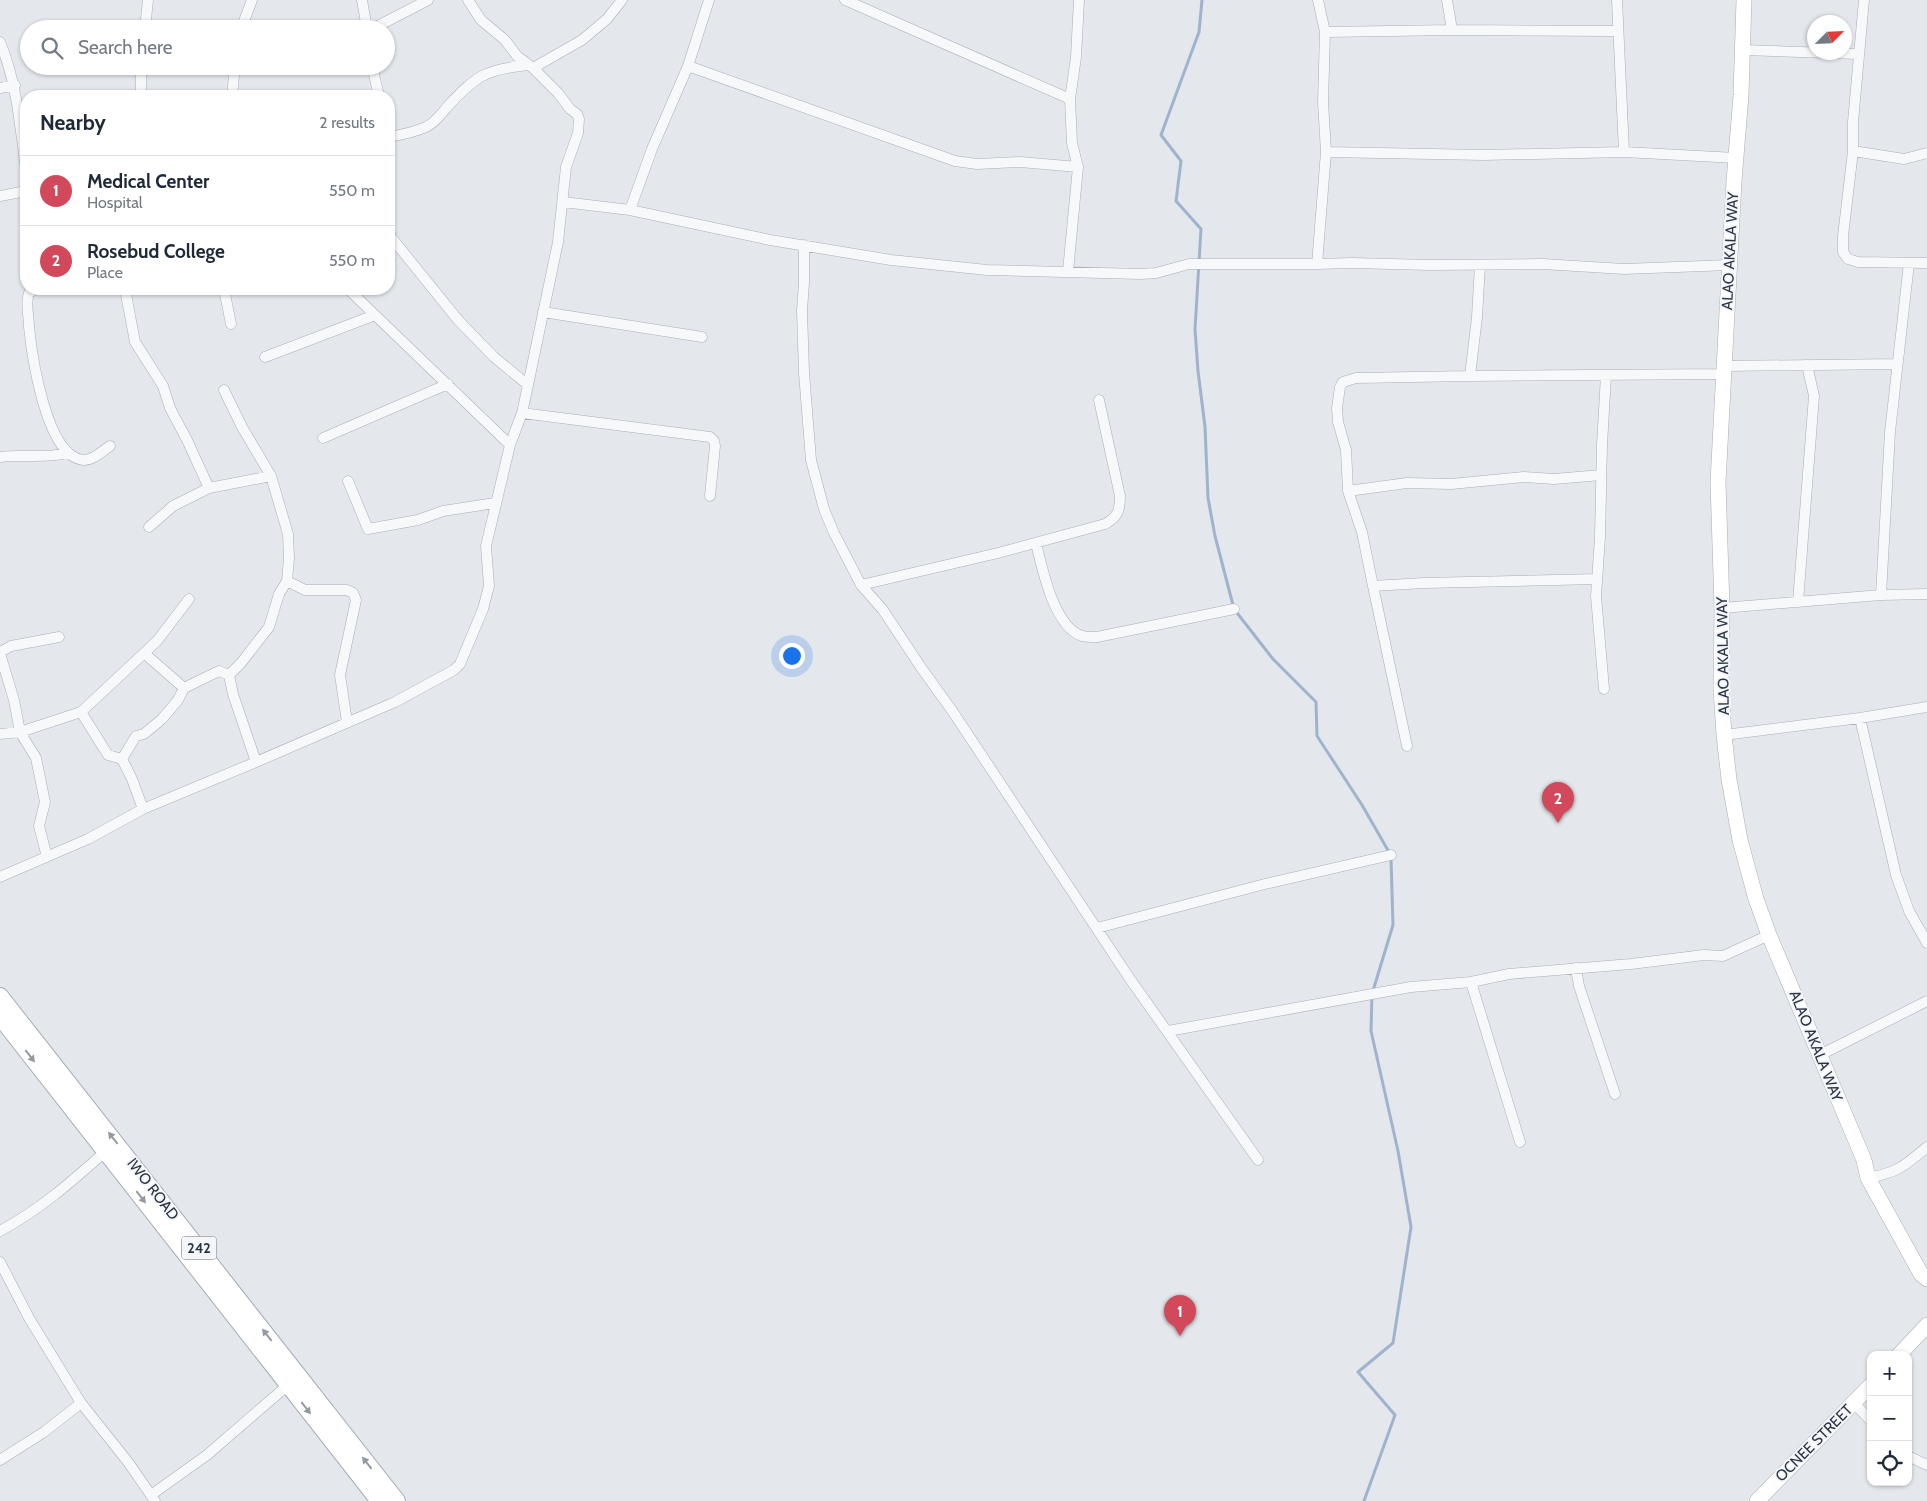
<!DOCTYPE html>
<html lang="en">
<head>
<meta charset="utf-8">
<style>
  body { margin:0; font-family:Cabin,sans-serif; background:#f2f2f3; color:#1f2937 }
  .controls { position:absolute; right:15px; bottom:15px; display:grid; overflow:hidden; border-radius:10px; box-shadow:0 1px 4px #0004 }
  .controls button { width:45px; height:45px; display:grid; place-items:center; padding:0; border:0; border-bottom:1px solid #e0e1e3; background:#fff; color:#1f2937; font:25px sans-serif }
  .compass { position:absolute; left:1807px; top:15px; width:45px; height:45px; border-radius:50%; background:#fff; box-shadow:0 1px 4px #0004; rotate:66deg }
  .you { position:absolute; left:791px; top:655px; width:18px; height:18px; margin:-12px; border:4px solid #fff; border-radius:50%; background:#1a73e8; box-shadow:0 0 0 8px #1a73e833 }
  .badge { display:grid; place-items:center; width:32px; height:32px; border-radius:50%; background:#d1495b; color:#fff; font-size:16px; font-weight:700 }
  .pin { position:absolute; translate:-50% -41px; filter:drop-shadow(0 1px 2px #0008) }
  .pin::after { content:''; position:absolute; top:26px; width:18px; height:15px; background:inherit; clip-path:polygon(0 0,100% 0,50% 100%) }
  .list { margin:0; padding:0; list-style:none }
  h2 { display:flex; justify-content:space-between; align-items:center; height:65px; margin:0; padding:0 20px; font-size:21px }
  h2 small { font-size:16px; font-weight:400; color:#747a83 }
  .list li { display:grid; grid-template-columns:32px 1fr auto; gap:15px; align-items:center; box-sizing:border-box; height:70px; padding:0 20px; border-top:1px solid #e0e1e3 }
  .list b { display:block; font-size:19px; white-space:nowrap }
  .list p { margin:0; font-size:16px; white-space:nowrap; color:#747a83 }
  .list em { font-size:16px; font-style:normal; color:#747a83 }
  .icon { flex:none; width:28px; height:28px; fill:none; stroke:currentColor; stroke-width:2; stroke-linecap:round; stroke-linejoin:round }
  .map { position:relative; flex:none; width:1927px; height:1501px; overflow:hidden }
  .search { position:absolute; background:#fff; box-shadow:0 1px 4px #0004; left:20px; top:20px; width:375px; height:55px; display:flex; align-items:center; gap:12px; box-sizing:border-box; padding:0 18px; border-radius:28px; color:#747a83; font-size:19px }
  .panel { position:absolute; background:#fff; box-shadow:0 1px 4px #0004; left:20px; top:90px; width:375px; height:205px; border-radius:20px }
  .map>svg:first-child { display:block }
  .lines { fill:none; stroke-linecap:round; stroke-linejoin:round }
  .stream { stroke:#9fb4cc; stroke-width:3 }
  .street-casing { stroke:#a9aeb7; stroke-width:11 }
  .secondary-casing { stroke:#a9aeb7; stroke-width:16 }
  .primary-casing { stroke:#a3abb8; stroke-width:18 }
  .street { stroke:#f7f8fa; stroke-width:10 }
  .secondary { stroke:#fff; stroke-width:15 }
  .primary { stroke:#fff; stroke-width:16 }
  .oneway { fill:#959aa2 }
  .labels { text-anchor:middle; stroke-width:4; stroke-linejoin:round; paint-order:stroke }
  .shield { fill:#f4f6f9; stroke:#676e7b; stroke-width:1 }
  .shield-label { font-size:14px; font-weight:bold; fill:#2b3445 }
  .street-label { font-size:15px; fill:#2b3445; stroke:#f4f6f9 }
</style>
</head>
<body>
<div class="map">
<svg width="1927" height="1501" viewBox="0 0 1927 1501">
  <rect width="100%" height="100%" fill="#e4e7ec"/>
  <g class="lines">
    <path class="stream" d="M1202,0L1199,32L1161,135L1181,161L1176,201L1201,229L1195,329L1198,371L1205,427L1208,498L1215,536L1234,609L1273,659L1316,702L1317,736L1362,805L1389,852
      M1364,1501L1395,1415L1358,1372L1393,1343L1411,1227L1398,1151L1371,1031L1372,994L1393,925L1391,858"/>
    <g class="street-casing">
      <path id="street" d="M362,0L367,29
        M468,0L481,20L505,40L517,56L533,68L582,40L607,19L622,0
        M845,0L1070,99
        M1447,0L1452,30
        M1617,0L1624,152
        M1864,0L1853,122V151L1843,236V252L1848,259L1858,262L1927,263
        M145,29L148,0
        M241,29L252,0
        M372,29L428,0
        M1325,32L1452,30L1617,31
        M0,42C17,83 20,126 26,170
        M1743,50L1858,54
        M372,66L379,96
        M688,66L955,161L977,164L1020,162L1078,167
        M0,88L15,85
        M141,96V66
        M232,96L235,66
        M389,137C400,135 415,132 426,127C435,123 442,113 448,106C477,75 485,70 527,65
        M1853,151L1904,159L1927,153
        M1326,152L1484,155L1624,152L1736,158
        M0,196L26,191
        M563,202L630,210L770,240L891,260L987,270L1141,274L1156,273L1189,264H1317L1352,263L1429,265L1543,264L1624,269L1730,265
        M630,210L652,149L688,66L709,0
        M389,231L391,237L458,320L494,357L528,385
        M804,245V282L802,311L804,373L811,460L824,509L834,533L861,585L883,610L920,666L953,712L1130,979L1258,1160
        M1317,264L1326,152L1323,102L1325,32L1318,0
        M1068,271L1078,167L1072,143L1070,99L1076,57L1079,0
        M36,289L29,293C25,303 29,316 29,327C32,356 46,456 83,460C93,461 102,451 110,446
        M125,289L135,342L163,386L170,408L187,440L209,488
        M224,289L231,324
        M348,289L510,445
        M543,312L702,337
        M265,357L375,315
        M1724,366L1897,364
        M1470,376L1477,317L1480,265
        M224,390L242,427L271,476L288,534L289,558L287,581L279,594L269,627L241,663L229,675L233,694L256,762
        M522,413L710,437L714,441L715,446L710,496
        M323,438L448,384
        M0,457C23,454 44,459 67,453
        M348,481L368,529L418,520L443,511L495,503
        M1348,491L1407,483L1451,484L1524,477L1554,479L1601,475
        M149,527L173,506L209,488L271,476
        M1036,543C1042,568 1054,627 1082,636C1087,637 1092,637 1097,637L1234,609
        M1597,579L1424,583L1373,586L1362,532L1348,491L1346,450L1338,422L1337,408L1340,387L1343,382L1356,378L1470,376L1723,374
        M287,581L305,590H347L353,593L356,600L340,675L347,722
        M861,585L998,553L1105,524C1118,517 1120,510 1120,496L1099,400
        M1373,586L1407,746
        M1881,595L1890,432L1909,263
        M1798,602L1814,396L1807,365
        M1722,608L1881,595L1927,594
        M184,688L219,671L229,675
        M1604,689L1596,596L1600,537L1602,445L1606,375
        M81,712L108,755L122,759L132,779L143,809
        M1860,718L1896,875L1909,911L1927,943
        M0,734L20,732L81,712L157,641L189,599
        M1724,735L1860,718L1927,707
        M122,759L136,736L144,734L162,719L178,700L184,688L144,653
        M47,857L39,826L45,802L36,758L20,732L14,700L1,657L2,651L11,646L59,637
        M0,877L88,839L143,809L256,762L395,702L454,670L460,664L483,609L489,586L486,546L510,445L522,413L528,385L558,242L566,167L578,133L579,119L577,114L570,109L558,93L533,68
        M1097,928L1265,884L1391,855
        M1576,968L1579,986L1615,1094
        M1471,982L1520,1142
        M1168,1031L1411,987L1471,982L1509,974L1631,964L1704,955L1723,956L1769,935
        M1820,1055L1927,1001
        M1868,1178C1899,1172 1904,1166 1927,1147
        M0,1231C41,1209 71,1182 106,1151
        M0,1262L29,1318L81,1403L128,1462L155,1501
        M1854,1403L1871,1421
        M1908,1456L1927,1465
        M0,1460L44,1432L81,1403
        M151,1495L207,1455L288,1385"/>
    </g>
    <g class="secondary-casing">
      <path id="secondary" d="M1744,0L1741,95L1734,181L1718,482L1722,608L1721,689L1724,735L1729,779L1740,840L1756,899L1769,935L1864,1160L1868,1178L1921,1274L1927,1279
        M1899,1355L1927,1325
        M1757,1501L1871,1385"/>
    </g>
    <g class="primary-casing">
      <path id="primary" d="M0,996L397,1501
        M0,1017L379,1501"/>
    </g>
    <use href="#street" class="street"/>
    <use href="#secondary" class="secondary"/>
    <use href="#primary" class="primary"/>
  </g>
  <defs><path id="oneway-solid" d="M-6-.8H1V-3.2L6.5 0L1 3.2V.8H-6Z" transform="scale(1.25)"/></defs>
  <g class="oneway">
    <use href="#oneway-solid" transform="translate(30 1056) rotate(52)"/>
    <use href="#oneway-solid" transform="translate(113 1138) rotate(-128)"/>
    <use href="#oneway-solid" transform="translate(141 1197) rotate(52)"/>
    <use href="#oneway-solid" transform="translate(267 1335) rotate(-128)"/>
    <use href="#oneway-solid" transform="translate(306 1408) rotate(52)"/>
    <use href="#oneway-solid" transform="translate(367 1463) rotate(-128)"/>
  </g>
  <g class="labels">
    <rect class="shield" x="181.5" y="1236.5" width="35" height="23" rx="4"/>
    <g class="shield-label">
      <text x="199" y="1253">242</text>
    </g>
    <g class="street-label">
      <text transform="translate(1730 251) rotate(-87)" y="5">ALAO AKALA WAY</text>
      <text transform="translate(1723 656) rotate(-91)" y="5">ALAO AKALA WAY</text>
      <text transform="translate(1816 1046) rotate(68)" y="5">ALAO AKALA WAY</text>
      <text transform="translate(153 1189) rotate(52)" y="5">IWO ROAD</text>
      <text transform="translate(1814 1443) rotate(-45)" y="5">OCNEE STREET</text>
    </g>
  </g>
</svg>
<div class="controls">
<button>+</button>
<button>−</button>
<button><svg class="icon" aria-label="locate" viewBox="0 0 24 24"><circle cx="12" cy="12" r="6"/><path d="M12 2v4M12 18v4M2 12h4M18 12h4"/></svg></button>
</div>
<svg class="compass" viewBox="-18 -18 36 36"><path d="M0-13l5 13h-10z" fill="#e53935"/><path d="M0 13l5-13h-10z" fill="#747a83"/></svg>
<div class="you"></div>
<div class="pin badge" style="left:1180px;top:1336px">1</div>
<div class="pin badge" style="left:1558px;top:823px">2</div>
<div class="search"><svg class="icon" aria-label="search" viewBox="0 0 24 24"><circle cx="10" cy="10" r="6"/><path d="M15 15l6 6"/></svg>Search here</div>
<section class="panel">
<h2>Nearby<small>2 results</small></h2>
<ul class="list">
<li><span class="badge">1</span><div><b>Medical Center</b><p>Hospital</p></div><em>550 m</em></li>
<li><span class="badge">2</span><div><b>Rosebud College</b><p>Place</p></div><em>550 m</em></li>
</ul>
</section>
</div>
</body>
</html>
